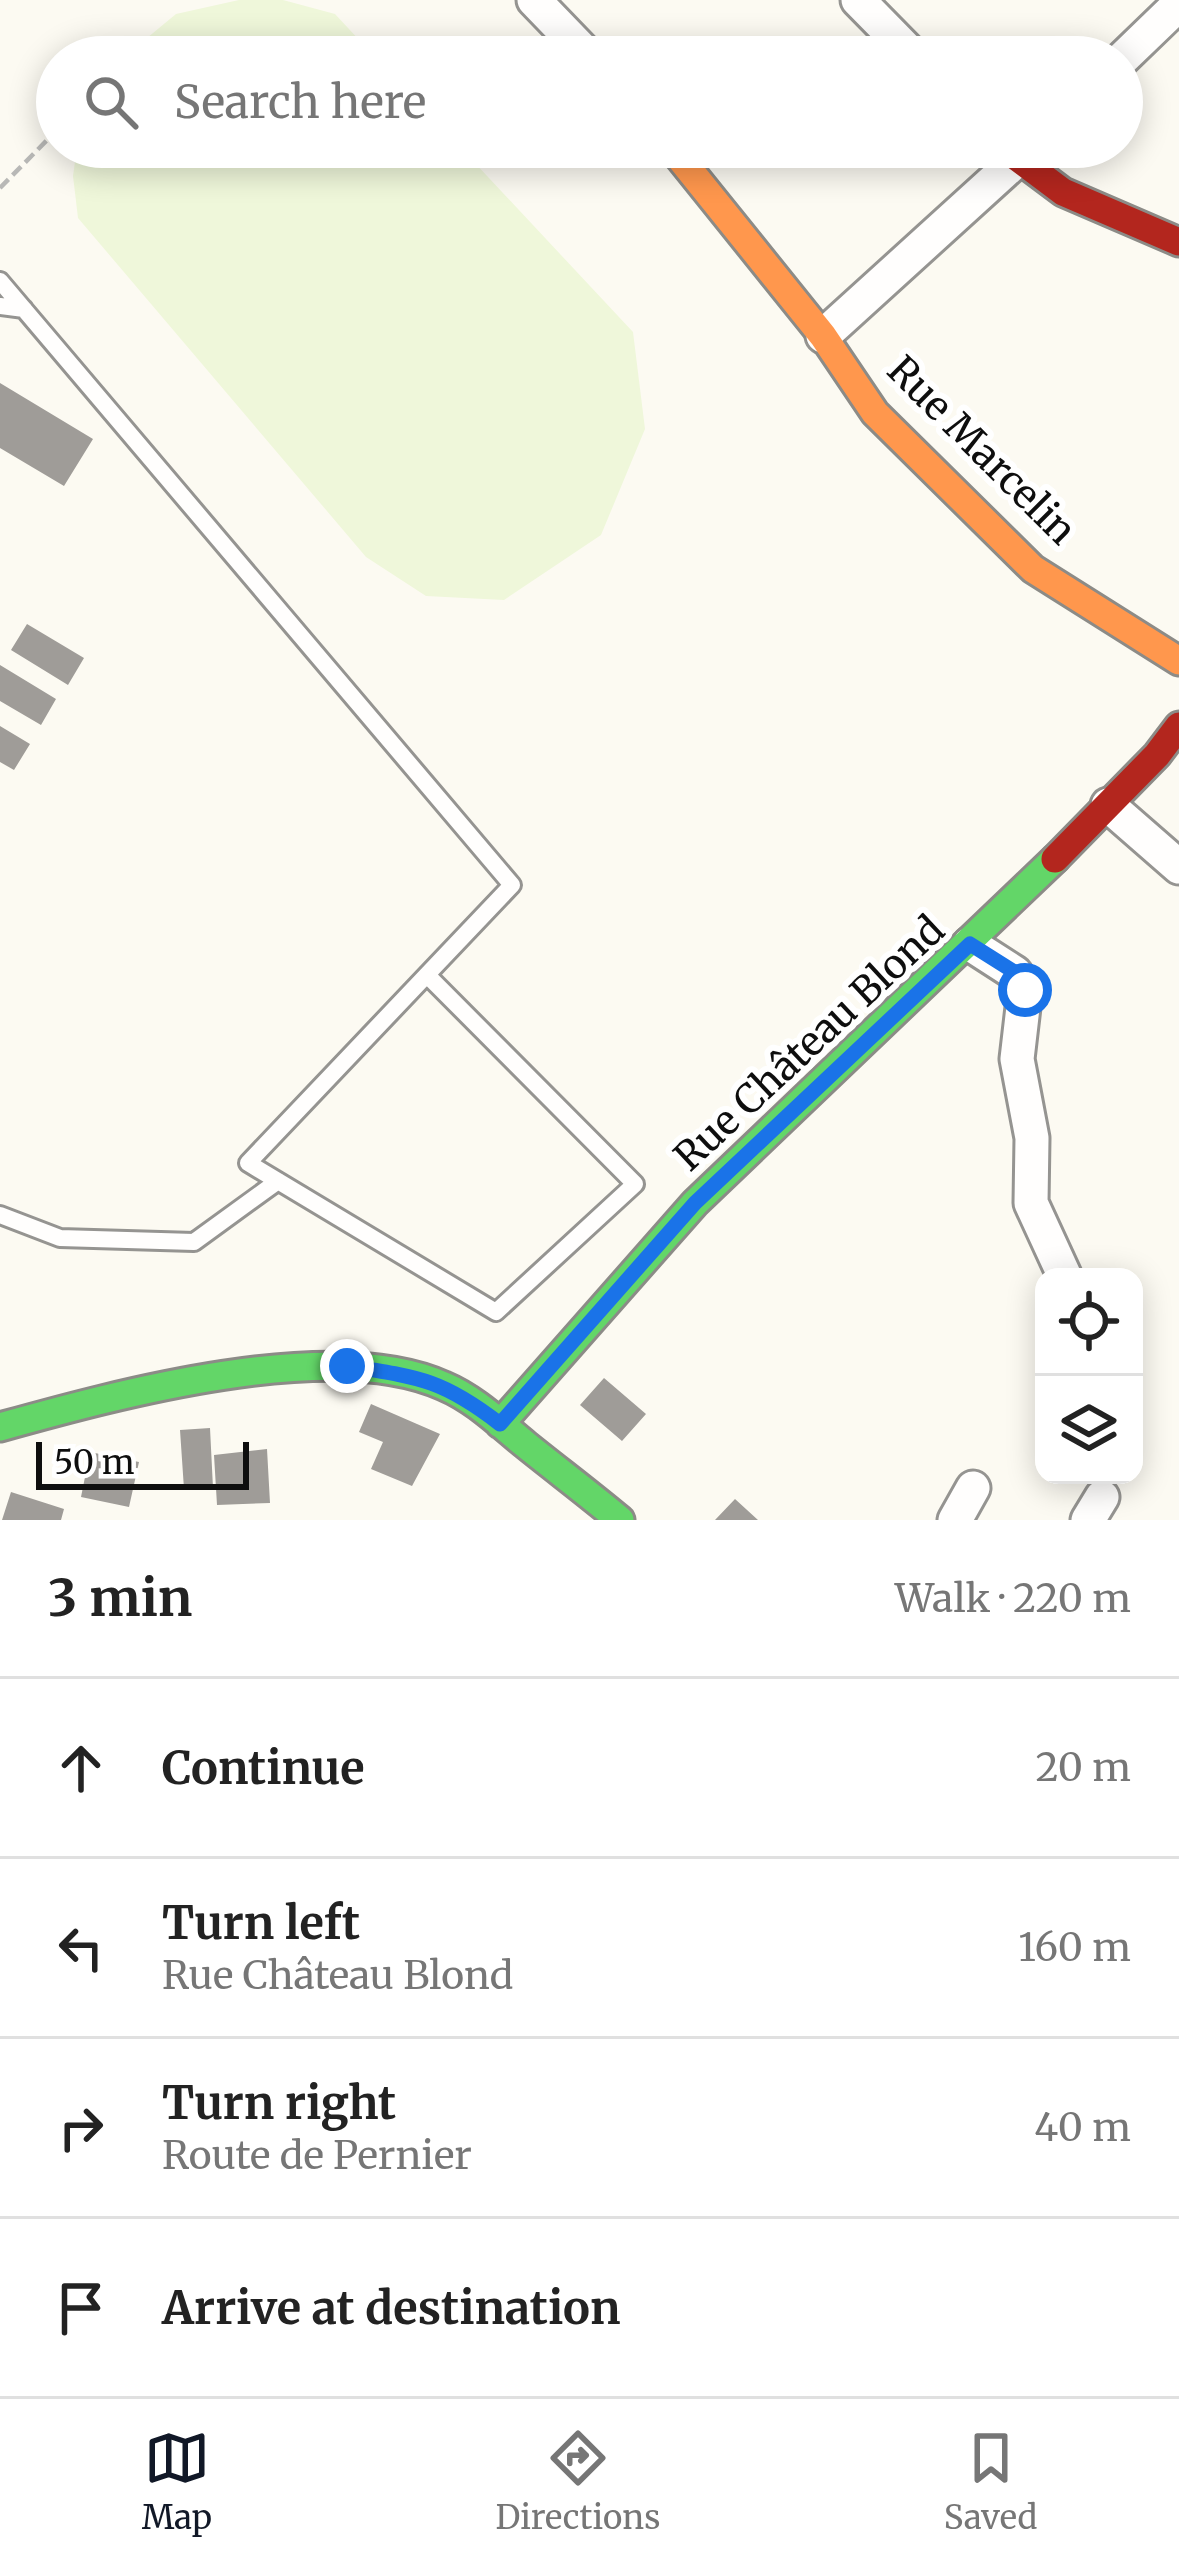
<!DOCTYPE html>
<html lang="en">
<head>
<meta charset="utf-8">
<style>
  body { margin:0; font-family:Merriweather,serif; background:#f2f2f2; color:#222 }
  .controls { position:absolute; right:36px; bottom:36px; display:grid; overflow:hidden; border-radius:24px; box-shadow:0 6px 30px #0003 }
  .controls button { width:108px; height:108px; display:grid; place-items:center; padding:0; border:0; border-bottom:3px solid #e0e0e0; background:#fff; color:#222; font:60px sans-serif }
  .scale { position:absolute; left:36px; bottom:30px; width:213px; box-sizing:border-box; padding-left:12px; border:6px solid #0e0e0e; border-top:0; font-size:33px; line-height:42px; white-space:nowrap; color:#0e0e0e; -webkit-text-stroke:9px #fff; paint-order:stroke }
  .stop { position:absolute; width:36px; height:36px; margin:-27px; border:9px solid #1a73e8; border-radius:50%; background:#fff }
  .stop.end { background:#1a73e8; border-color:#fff; box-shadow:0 3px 12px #0008 }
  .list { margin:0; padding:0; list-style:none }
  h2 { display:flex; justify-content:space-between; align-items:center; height:156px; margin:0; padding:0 48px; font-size:51px }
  h2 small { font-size:39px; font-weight:400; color:#767676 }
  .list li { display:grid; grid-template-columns:78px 1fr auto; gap:36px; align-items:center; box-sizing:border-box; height:180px; padding:0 48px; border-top:3px solid #e0e0e0 }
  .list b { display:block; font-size:45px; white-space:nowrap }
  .list p { margin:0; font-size:39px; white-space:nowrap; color:#767676 }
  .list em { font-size:39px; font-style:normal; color:#767676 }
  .icon { flex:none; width:66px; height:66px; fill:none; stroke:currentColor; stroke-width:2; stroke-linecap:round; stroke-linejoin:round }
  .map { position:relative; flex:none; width:1179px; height:1520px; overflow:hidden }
  .search { position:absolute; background:#fff; box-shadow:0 6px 30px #0003; left:36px; right:36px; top:36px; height:132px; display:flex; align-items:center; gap:30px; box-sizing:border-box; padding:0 42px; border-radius:66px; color:#767676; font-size:45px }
  .sheet { height:876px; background:#fff }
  nav { display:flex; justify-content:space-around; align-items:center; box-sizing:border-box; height:168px; border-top:3px solid #e0e0e0; background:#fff; font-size:33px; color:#767676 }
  nav a { display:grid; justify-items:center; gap:6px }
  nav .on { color:#111827 }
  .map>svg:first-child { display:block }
  .pitch { fill:#eff7da }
  .building { fill:#9f9c98 }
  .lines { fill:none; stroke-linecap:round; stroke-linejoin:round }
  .lane-casing { stroke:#959491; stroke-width:22 }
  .street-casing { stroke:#959491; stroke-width:39 }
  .fast-casing { stroke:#8c8b87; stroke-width:33 }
  .slow-casing { stroke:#8c8b87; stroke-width:33 }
  .jam-casing { stroke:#8c8b87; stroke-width:33 }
  .path { stroke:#b8b8b6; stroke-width:4.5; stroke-dasharray:12 6; stroke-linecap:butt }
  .lane { stroke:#fffefd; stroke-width:16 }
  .street { stroke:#fffefd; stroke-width:33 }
  .fast { stroke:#63d668; stroke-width:27 }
  .slow { stroke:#ff974d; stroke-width:27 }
  .jam { stroke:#b3261e; stroke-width:27 }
  .route { stroke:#1a73e8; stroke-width:15 }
  .labels { text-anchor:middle; stroke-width:12; stroke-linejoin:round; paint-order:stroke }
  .street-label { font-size:39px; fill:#0e0e0e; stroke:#fff }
</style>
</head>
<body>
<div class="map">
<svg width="1179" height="1520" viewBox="0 0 1179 1520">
  <rect width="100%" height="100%" fill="#fcfaf2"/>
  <path class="pitch" d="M239,0H283L335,14L375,57H124L176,14Z
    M77,147H460L633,332L645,429L601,535L504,600L426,596L366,557L78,218L73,176Z"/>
  <path class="building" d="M0,383L93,439L64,486L0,448Z
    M27,624L84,658L68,685L11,650Z
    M0,665L56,699L41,725L0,701Z
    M0,726L30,744L14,770L0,762Z
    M604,1378L646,1414L622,1441L580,1405Z
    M371,1404L440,1434L412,1486L371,1469L383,1442L359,1432Z
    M210,1428L213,1488L184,1489L180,1430Z
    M267,1449L270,1503L217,1505L214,1455Z
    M90,1452L139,1462L129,1507L81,1497Z
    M11,1492L64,1509L61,1520H2Z
    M735,1499L758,1520H715Z"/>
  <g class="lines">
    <g class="lane-casing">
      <path id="lane" d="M0,281L512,885L248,1163L496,1312L635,1184L427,975
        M0,306L24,309
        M0,1215L60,1238L194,1242L278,1181"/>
    </g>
    <g class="street-casing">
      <path id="street" d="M534,0L589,57
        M858,0L914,57
        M1122,59L1179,4
        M823,336L1031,147
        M1108,805L1179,867
        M970,944L1015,973L1025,990L1017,1059L1032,1138L1031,1203L1065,1277
        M955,1520L973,1488
        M1088,1520L1102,1497"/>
    </g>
    <g class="fast-casing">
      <path id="fast" d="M500,1424L695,1203L1055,859
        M0,1427C115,1395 332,1335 444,1386C475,1399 500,1424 526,1445C557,1470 589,1494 620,1520"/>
    </g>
    <g class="slow-casing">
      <path id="slow" d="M671,147L823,336L875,413L1033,569L1179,661"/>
    </g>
    <g class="jam-casing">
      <path id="jam" d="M1003,147L1063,192L1179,242
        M1055,859L1157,755L1179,726"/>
    </g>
    <path class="path" d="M0,188L57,130"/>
    <use href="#lane" class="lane"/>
    <use href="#street" class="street"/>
    <use href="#fast" class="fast"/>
    <use href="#slow" class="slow"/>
    <use href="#jam" class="jam"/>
  </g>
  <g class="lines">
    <path class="route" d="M347,1366C418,1377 442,1379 500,1424L695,1203L970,944L1016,973L1025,990"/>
  </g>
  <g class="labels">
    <g class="street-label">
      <text transform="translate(982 450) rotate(45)" y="14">Rue Marcelin</text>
      <text transform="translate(809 1043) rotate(-43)" y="14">Rue Château Blond</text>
    </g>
  </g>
</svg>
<div class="controls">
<button><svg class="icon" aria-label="locate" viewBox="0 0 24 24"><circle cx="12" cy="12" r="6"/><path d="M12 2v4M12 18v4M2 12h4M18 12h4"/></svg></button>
<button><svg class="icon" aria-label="layers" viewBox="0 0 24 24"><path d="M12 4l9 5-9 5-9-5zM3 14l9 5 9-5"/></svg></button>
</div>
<div class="scale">50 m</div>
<div class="stop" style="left:1025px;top:990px"></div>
<div class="stop end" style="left:347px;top:1366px"></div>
<div class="search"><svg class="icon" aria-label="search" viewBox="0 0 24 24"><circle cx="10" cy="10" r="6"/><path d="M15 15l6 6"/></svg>Search here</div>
</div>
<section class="sheet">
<h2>3 min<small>Walk · 220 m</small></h2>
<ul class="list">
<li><svg class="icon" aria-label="ahead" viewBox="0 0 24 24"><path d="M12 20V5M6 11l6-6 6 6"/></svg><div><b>Continue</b></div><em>20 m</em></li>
<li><svg class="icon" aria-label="left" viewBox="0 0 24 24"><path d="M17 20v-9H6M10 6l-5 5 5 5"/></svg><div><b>Turn left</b><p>Rue Château Blond</p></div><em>160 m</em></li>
<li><svg class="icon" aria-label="right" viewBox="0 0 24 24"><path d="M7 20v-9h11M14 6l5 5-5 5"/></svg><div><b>Turn right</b><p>Route de Pernier</p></div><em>40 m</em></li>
<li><svg class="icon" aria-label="arrive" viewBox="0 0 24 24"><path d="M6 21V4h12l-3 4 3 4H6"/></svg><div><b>Arrive at destination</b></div></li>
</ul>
</section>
<nav>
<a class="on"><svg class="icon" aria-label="map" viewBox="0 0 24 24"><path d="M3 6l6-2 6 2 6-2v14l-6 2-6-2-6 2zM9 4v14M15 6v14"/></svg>Map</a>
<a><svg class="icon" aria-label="directions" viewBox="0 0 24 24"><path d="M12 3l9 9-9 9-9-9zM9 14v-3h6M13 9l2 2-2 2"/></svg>Directions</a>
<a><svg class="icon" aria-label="saved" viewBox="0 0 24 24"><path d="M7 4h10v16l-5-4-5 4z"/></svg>Saved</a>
</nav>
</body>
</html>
